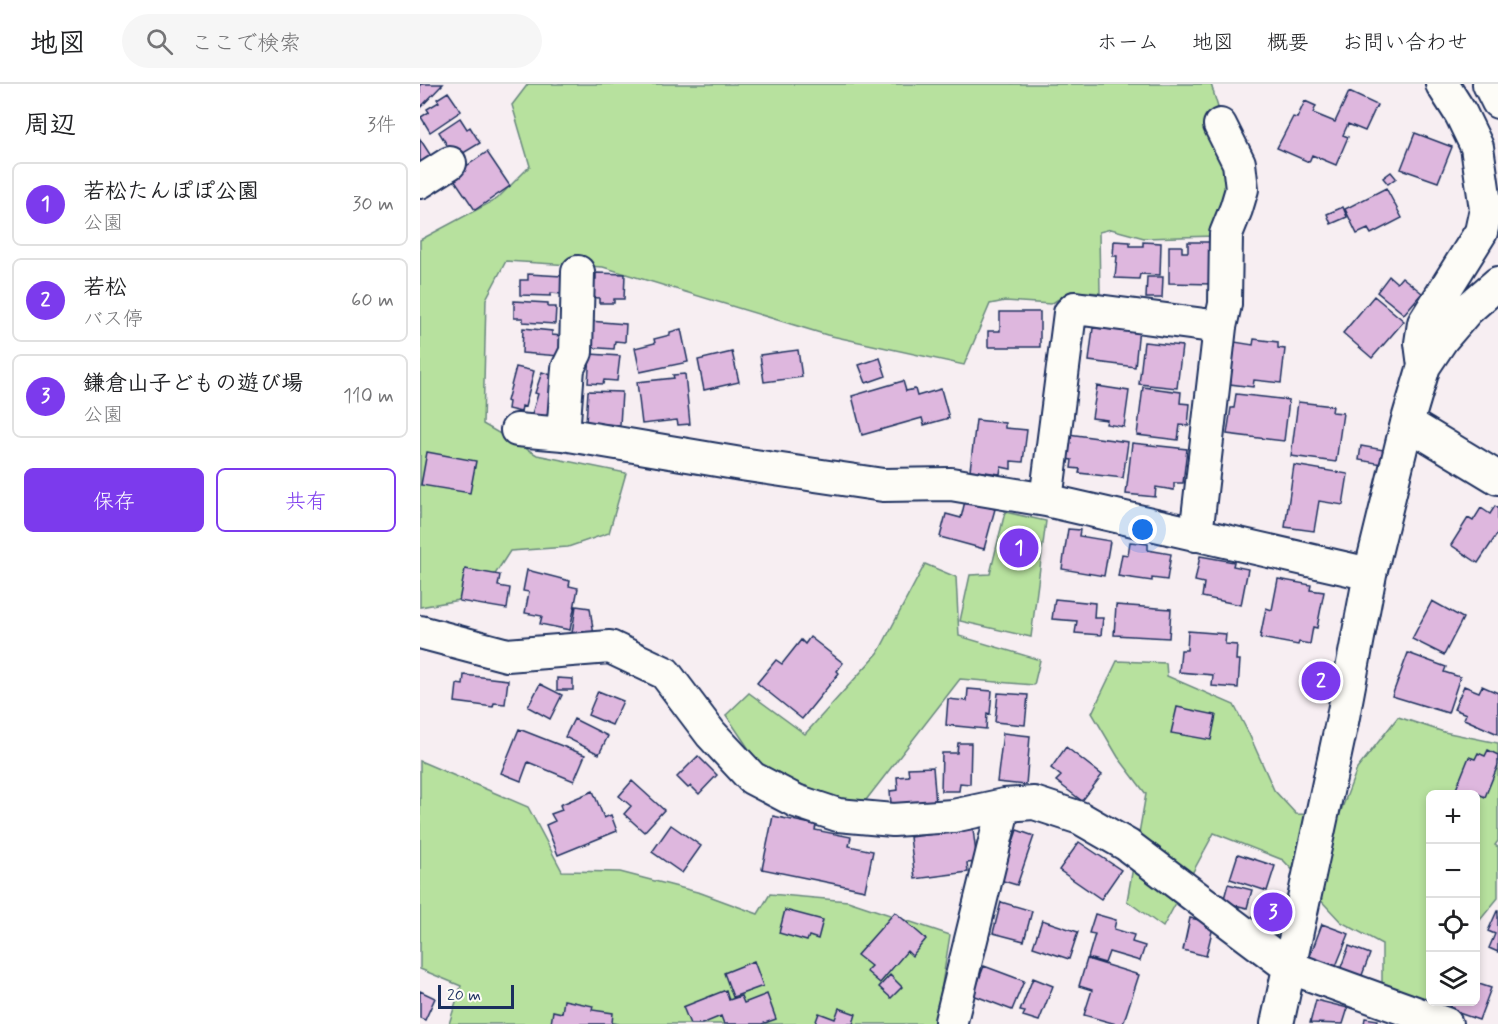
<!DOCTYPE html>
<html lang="ja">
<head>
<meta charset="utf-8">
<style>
  body { margin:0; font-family:Mynerve,"Klee One",sans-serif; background:#f6f6f6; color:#202124 }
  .controls { position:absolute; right:18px; bottom:18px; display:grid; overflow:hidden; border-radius:9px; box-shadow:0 3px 9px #0003 }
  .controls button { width:54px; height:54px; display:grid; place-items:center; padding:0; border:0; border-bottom:2px solid #e0e0e0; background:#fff; color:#202124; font:30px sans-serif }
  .scale { position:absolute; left:18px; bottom:15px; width:76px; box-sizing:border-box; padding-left:6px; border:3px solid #1b2f5e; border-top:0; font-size:16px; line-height:21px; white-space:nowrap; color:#1b2f5e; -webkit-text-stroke:4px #fdfcf7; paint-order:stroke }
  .you { position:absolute; left:723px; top:446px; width:21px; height:21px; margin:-15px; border:4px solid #fff; border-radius:50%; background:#1a73e8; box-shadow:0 0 0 9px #1a73e833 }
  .badge { display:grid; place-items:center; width:39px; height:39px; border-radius:50%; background:#7c3aed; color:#fff; font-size:20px; font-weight:700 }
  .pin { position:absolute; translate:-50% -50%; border:3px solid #fff; box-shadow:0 2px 6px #0006 }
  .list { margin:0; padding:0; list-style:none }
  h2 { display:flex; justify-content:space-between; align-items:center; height:78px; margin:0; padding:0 24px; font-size:26px }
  h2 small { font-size:20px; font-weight:400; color:#757577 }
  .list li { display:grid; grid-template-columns:39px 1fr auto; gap:18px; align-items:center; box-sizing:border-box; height:84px; margin:0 12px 12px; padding:0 12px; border:2px solid #e0e0e0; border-radius:9px }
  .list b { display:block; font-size:22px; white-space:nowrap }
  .list p { margin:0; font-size:20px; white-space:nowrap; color:#757577 }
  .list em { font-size:20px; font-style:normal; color:#757577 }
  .actions { display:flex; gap:12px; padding:18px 24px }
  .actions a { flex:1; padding:14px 0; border:2px solid #7c3aed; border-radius:9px; text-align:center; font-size:21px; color:#7c3aed }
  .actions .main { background:#7c3aed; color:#fff }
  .icon { flex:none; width:33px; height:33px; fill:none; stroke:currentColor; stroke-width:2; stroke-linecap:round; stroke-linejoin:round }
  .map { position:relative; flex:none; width:1078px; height:940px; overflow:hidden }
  header { display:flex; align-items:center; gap:36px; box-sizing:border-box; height:84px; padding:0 30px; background:#fff; border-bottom:2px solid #e0e0e0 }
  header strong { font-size:28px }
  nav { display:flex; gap:33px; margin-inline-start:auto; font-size:21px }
  .search { width:420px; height:54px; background:#f6f6f6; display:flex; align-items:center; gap:15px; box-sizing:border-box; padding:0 21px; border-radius:33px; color:#757577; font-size:22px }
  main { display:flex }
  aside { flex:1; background:#fff }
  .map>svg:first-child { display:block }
  .green { fill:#b7e19e; stroke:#69887e; stroke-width:1.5 }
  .building { fill:#deb7de; stroke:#1b2f5e; stroke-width:1.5 }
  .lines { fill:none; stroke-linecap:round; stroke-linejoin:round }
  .minor-casing { stroke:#1b2f5e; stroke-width:36 }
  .minor { stroke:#fdfcf7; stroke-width:32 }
</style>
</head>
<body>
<header>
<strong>地図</strong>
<div class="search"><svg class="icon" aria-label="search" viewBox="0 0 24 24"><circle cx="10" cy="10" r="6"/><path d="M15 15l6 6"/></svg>ここで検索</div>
<nav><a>ホーム</a><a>地図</a><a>概要</a><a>お問い合わせ</a></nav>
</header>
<main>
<aside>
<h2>周辺<small>3件</small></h2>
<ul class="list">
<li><span class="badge">1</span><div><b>若松たんぽぽ公園</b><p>公園</p></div><em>30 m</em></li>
<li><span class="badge">2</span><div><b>若松</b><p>バス停</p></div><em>60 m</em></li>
<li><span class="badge">3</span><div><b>鎌倉山子どもの遊び場</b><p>公園</p></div><em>110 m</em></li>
</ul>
<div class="actions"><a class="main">保存</a><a>共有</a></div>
</aside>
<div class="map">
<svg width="1078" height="940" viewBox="0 0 1078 940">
  <rect width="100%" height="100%" fill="#f7eef2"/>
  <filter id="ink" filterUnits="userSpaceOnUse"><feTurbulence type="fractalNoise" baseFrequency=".0167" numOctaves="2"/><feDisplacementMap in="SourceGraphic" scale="12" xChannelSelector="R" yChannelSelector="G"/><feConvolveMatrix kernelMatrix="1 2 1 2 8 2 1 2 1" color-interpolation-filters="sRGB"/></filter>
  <g filter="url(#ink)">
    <path class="green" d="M108,0H791L820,97L795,152L724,154L691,145L679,148L680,209L651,207L631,220L585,217L570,220L544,281L407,251L183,183L86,177L66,215L63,340L117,371L206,389L189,449L148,463L90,467L61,512L0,523V156L77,115L110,82L92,21Z
      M585,428L626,437L611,553L540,537L550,491L570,490Z
      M505,480L536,493L539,552L620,576L614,601L540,595L439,725L341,683L306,631L329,609L385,650L458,569Z
      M697,577L746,579L747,592L814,621L829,650L854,706L876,730L919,732L937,685L978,633L1024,648L1078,659V757L1075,761L1078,763V814L1056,841V710H1010V912L1008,916L962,903V860L921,838L863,776L794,749L743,843L707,817L726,710L698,673L672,629Z
      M0,677L108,723L142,787L200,788L281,809L338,830L350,810L428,817L530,851L516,937L522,940H29L41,902L0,885Z
      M841,813H873L861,858L831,844Z"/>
    <path class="building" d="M0,0H23L0,24Z
      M28,8L41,27L10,48L1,33L9,28L7,25L19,18L17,15Z
      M929,8L957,21L945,47L928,40L923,51L928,53L916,81L892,71L889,78L857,64L873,33L877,34L885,17L896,22L893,29L915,38Z
      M40,34L47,45L50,43L60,59L35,74L19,48Z
      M995,49L1032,63L1018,98L981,85Z
      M0,55L11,72L0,79Z
      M67,68L90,102L55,126L32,92Z
      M971,88L976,94L968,100L963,94Z
      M966,104L982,134L951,150L948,145L937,150L925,125Z
      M923,123L927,133L911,140L907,130Z
      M694,157L710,158V162H723V158L741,159L740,191L720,190L719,195L695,194L697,172H693Z
      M768,158H792V200L749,199V162H762V168H768Z
      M176,189L205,190L204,215H194V219H179V214L169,213L170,195H176Z
      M108,190L142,192L141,210L131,209V212L100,211V196H108Z
      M969,192L977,199L982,193L1002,209L984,230L957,208Z
      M727,193H743L742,214H726Z
      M954,212L984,237L952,274L923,249Z
      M94,217L128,219V223H136L135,240L103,238V234H94Z
      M580,228H620V263H568V247H580Z
      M169,237L206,240L205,258L195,257L194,265L166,263Z
      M695,241L719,244L715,283L669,277L673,244L695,246Z
      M103,244L132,247V251L142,252L140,272L102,269Z
      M261,245L268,278L220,288L215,264L235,259L234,255L250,251V248Z
      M834,255L858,258V264L865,265L861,299L834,296L833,303L810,300L815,258L833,261Z
      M724,258L762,262L757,304L719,300Z
      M378,266L382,293L344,298L340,271Z
      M312,268L319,298L284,306L278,276Z
      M170,270L200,272L197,297L184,296L183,300L168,299Z
      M460,274L466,292L446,299L439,281Z
      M96,283L114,287L105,323L102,322L101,328L88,325L89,318L87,317Z
      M122,288L137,293L128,339L111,333L118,310L115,309Z
      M265,290L270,340L258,341L257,336L222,340L217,298L254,294L253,291Z
      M483,297L486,307L495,305L497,312L521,305L529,334L504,341L502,334L442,351L432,312Z
      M677,302L709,307L704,343L686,340L687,336L672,334Z
      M723,303L761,308L760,319L770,320L768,342L760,341L758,356L717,351Z
      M168,307L202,308L200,341L166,339Z
      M816,310L869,316L864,357L807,350L811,324H814Z
      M878,318L913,322L912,328L923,329L916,378L871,372Z
      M556,336L585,339V344L607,346L603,378L591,377V385L581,383L580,390L550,386Z
      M648,350L708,358L703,394L659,389L660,385L651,384L652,376L645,375Z
      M712,359L767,365L763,399H754V406L736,403L735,413L706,410Z
      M941,362L964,366L962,380L939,376Z
      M7,368L56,377L50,409L1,401Z
      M874,381L928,390L923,421L899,417L894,447L865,443Z
      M545,417L575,425L564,465L520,453L526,430L541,434Z
      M1075,422L1078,424V449L1058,479L1031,461L1048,434L1053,437L1061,424L1070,430Z
      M648,445L660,446L659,452L690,457L684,492L642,485Z
      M710,458L728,460V466L751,470L747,496L732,494V497L698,492L702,470L708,471Z
      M780,472L814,478L813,482L828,485L821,521L782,513L784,499L775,497Z
      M45,485L80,491L78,502L90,504L87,525L39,517Z
      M107,486L150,497L149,502L158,504L150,546L120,540L122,532L105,529L109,508L103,507Z
      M858,495L891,501L890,506L904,508L897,544L893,543L890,560L879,558L878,561L840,554L846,524L852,526Z
      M635,515L675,519L674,534H683L681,551L655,549L657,537L632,535Z
      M1012,517L1043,534L1024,571L992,555Z
      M696,521L751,525L749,554L694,551Z
      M156,522L170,524L174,552L152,549Z
      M768,547L806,550L805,560L817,561L816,576H820L818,604L792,602L793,591L759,588L761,566H767Z
      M390,553L423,579L417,587L419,589L382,635L337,599L356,576L362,580L381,556L385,560Z
      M988,569L1026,583L1024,588L1040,593L1028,629L972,612Z
      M44,591L88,596L85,620L74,619L73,623L35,618L37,600L43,601Z
      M137,594L153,595V606H137Z
      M120,600L142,611L130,635L108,623Z
      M1044,602L1059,608L1062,602L1078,609V650L1044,635L1046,630L1034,625Z
      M548,605L572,607L570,630L567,629L566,645L526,641L528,615L547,617Z
      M178,607L203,617L192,641L168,631Z
      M578,609L608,611L605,641L575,638Z
      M757,623L796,631L791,656L751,649Z
      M154,635L188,652L179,670L145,653Z
      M99,645L165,671L154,697L108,678L101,697L81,689Z
      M583,649L610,652L606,701L577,698Z
      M538,659H551L550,700L540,699L539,707H521L522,669H537Z
      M646,663L682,691L662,717L636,697L641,692L631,684Z
      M1068,666L1078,671V681L1065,713L1054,708L1053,710H1034L1049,673L1055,675L1058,669L1065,672Z
      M278,672L297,691L279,710L271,702L268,704L257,693Z
      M513,683L516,720L478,723L477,720H471L470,707L478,706L477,693L489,692L488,684Z
      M212,697L244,726L224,748L204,730L211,722L199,712Z
      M173,707L184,734L191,731L197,747L138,771L126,741L135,737L131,730L142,726L140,721Z
      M353,732L396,741L395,746L431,753L429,762L453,767L445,806L342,785Z
      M251,741L281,762L262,789L232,768Z
      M553,745L557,778L547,779L548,788L495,795L490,753Z
      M597,746L614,752L597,801L580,796Z
      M659,758L701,786L681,815L639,786Z
      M818,770L855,782L847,807L810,795Z
      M808,800L832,806L827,824L803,818Z
      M581,818L612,827L604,857L573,849Z
      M365,826L403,836L398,855L389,852L387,857L359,849Z
      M1077,827H1078V868L1069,864L1075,850L1068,847Z
      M475,828L506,855L492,872L487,867L460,899L446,887L451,882L437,871Z
      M675,830L696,836L694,845L714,851L712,858L725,862L720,877L689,868L685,879L668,874L675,850L669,849Z
      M770,834L794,839L786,872L763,866Z
      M622,836L658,848L649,875L613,863Z
      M902,840L929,850L914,887L889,875Z
      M929,862L950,870L939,899L918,891Z
      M667,875L719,891L703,940H696L664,931L672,906L659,902Z
      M334,877L343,902L313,913L304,889Z
      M564,882L604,897L592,926L553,911Z
      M470,891L482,903L471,914L459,903Z
      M613,894L633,902L619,937L603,932L605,928L600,927Z
      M1056,899L1071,904L1059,936L1030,926L1031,918H1056Z
      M306,906L309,916L321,912L324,919L347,910L356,935L342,940H304L301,932L282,940H270L263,923Z
      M0,907L15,914L5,936L0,934Z
      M144,916L173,922L172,926L193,929L192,939L199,940H131L133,927L142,929Z
      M896,916L928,924L923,940L890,939Z
      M419,924L436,930L433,940H395L399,929L415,935Z
      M945,934L958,936L957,940H944Z"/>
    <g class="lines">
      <g class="minor-casing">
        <path id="minor" d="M1069,0L1078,18
          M0,98L30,79
          M800,243L805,220L806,150L816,125L822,105L819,79L800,41
          M1004,282L1001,259L1004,239L1061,148L1066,125L1057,63L1041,30L1022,0
          M987,339L1078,394
          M97,346L143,350L321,380L463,401L531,400L626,416
          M143,350L148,284L156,268L158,188
          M776,451L800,243L655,224L650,229L626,416L950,490
          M0,548L87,571L190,563L245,589L291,650L332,694L376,717L418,731L473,736L533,732L584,721L614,719L660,734L707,761L869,883L1026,940
          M531,937L584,721
          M857,940L922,638L950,490L987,339L1004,282L1022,255L1047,226L1078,199"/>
      </g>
      <use href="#minor" class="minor"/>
    </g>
  </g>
</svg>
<div class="controls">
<button>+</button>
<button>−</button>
<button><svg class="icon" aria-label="locate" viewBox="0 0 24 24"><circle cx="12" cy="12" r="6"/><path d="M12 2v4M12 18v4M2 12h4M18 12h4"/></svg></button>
<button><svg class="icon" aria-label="layers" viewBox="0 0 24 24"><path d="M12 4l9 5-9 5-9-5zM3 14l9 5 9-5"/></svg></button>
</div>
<div class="scale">20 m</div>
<div class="you"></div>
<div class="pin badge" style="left:599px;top:464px">1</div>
<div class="pin badge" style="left:901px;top:597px">2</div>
<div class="pin badge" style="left:853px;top:828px">3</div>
</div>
</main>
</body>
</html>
